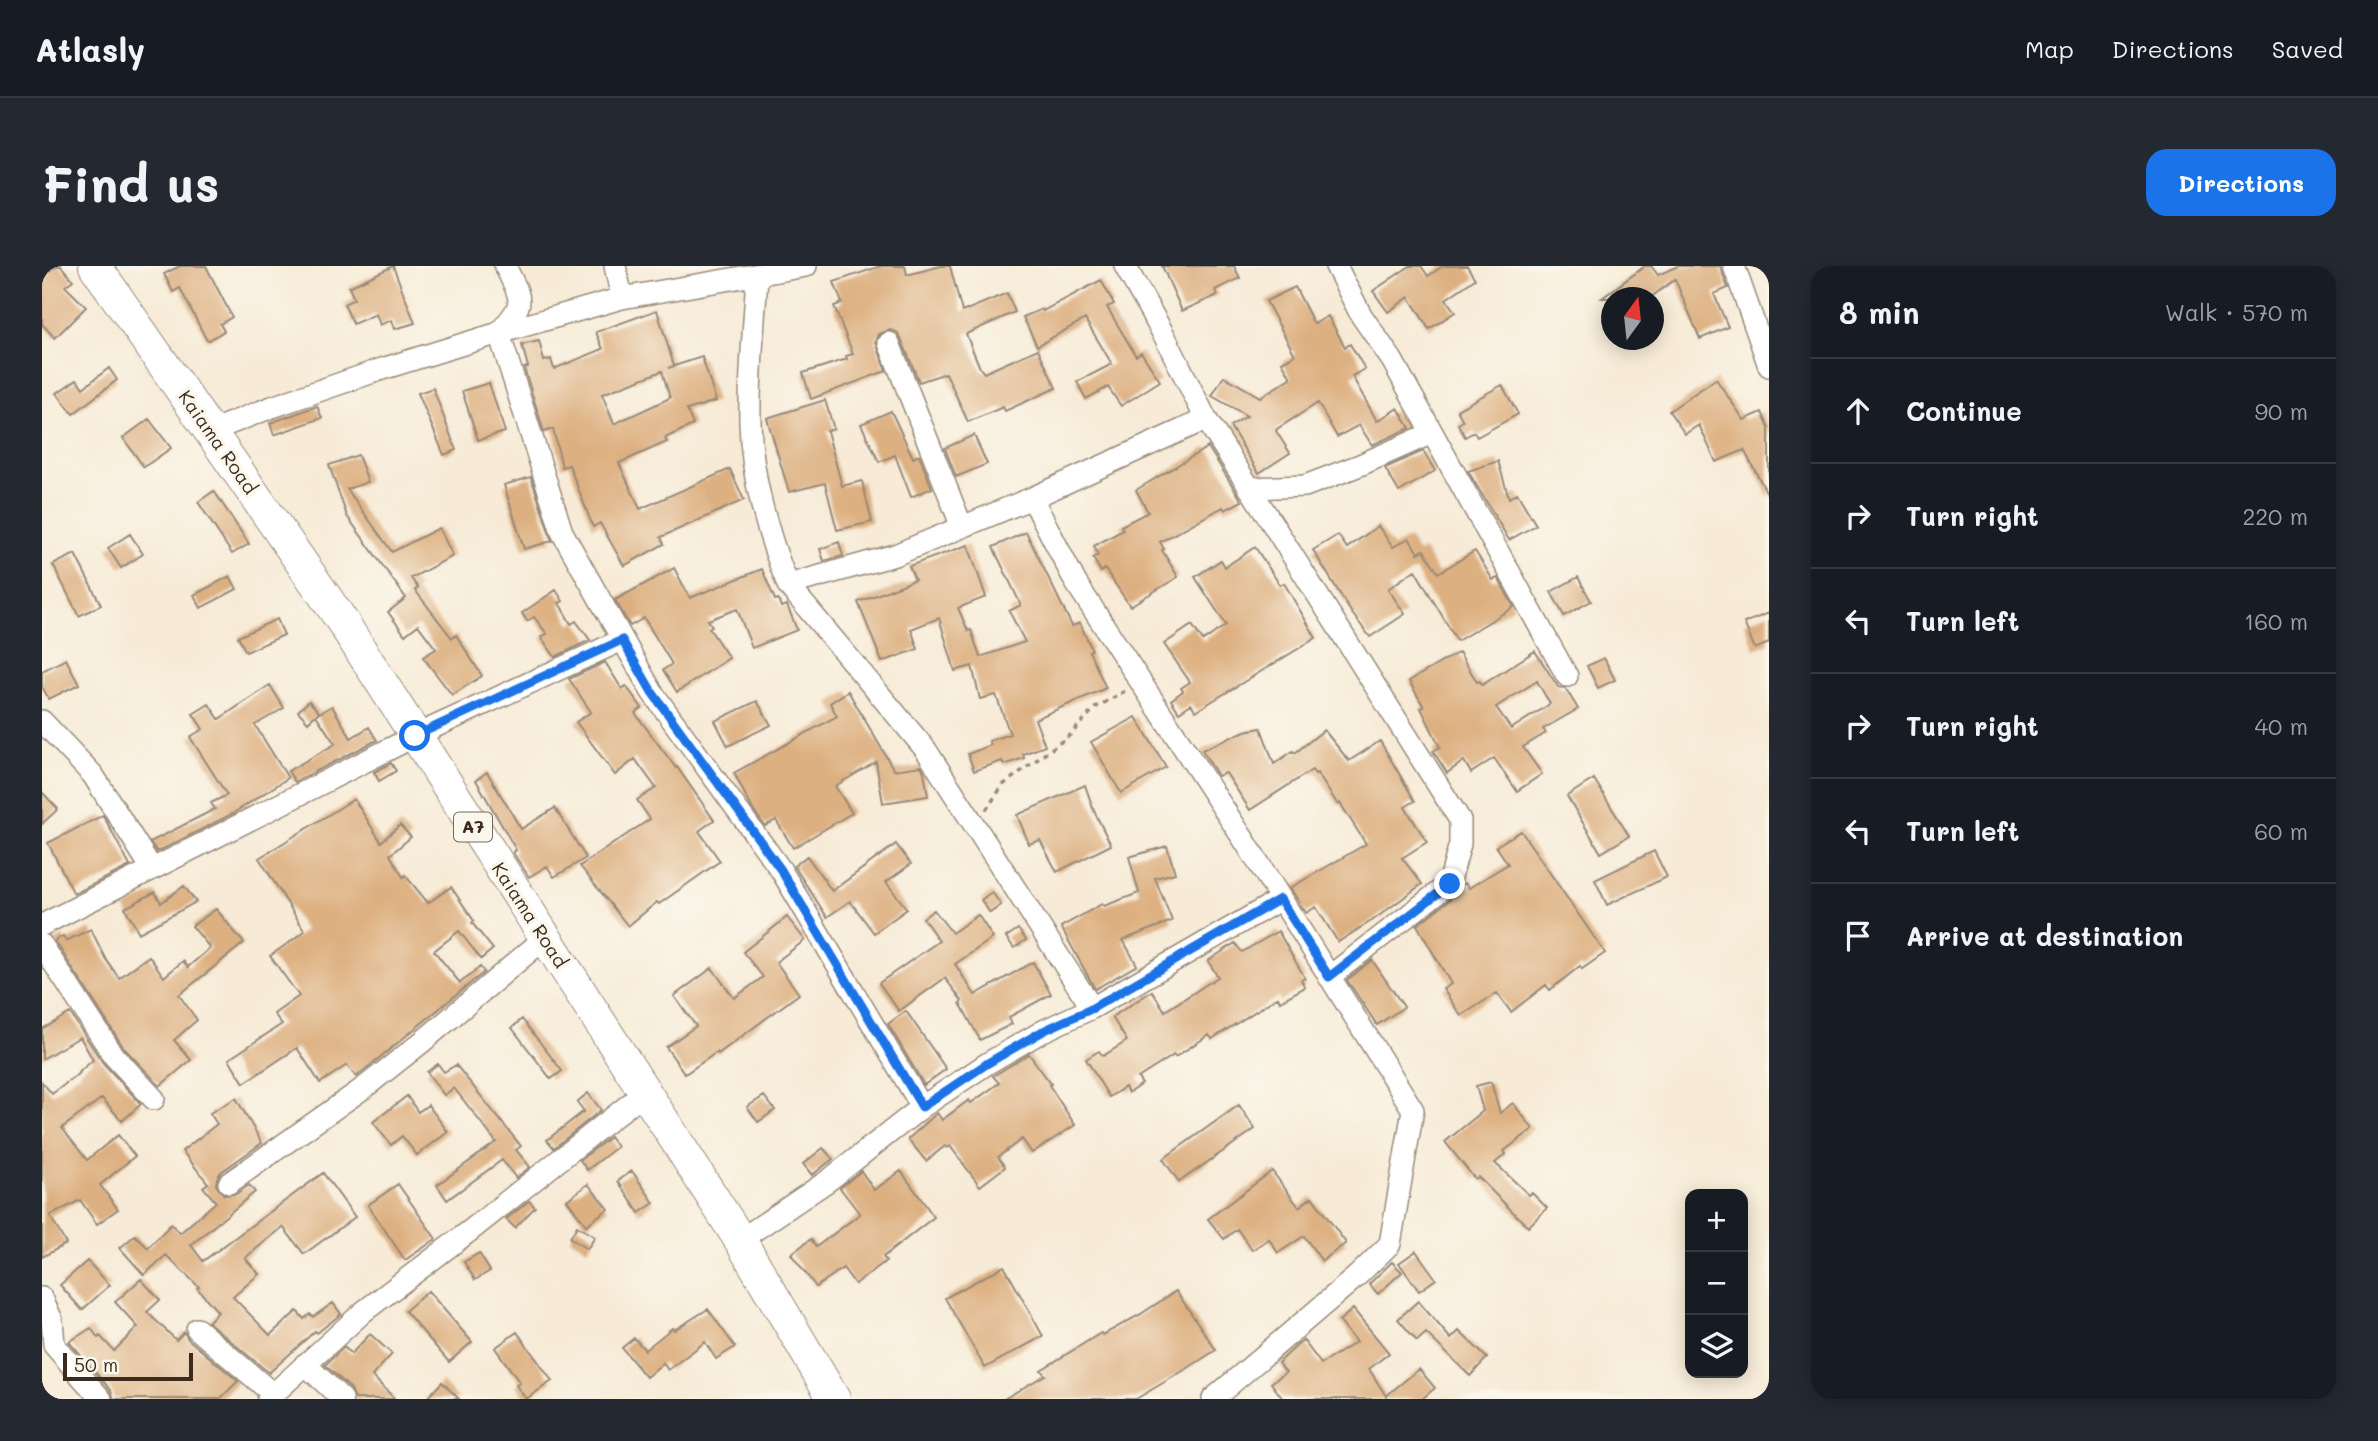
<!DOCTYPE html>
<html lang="en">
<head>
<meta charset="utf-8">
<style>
  body { margin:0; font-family:Mali,sans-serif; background:#242831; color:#f1f3f6 }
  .controls { position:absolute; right:21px; bottom:21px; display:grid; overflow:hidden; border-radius:14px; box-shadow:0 4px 18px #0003 }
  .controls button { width:63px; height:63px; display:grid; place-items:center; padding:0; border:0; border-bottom:2px solid #363941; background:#171b24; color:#f1f3f6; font:35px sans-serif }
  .compass { position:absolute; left:1559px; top:21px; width:63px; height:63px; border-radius:50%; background:#171b24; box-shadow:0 4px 18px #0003; rotate:15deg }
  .scale { position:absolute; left:21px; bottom:18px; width:130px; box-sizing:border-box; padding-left:7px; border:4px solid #3b2a1e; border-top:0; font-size:19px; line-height:24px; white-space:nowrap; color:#3b2a1e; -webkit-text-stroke:5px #fbf7ec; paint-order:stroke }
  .stop { position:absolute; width:21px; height:21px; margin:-16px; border:5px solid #1a73e8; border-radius:50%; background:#fff }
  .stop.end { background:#1a73e8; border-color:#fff; box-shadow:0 2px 7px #0008 }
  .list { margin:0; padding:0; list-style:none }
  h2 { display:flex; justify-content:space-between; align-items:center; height:91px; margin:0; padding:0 28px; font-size:30px }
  h2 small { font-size:23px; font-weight:400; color:#9ea1a6 }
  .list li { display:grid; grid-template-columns:46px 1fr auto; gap:21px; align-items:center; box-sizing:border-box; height:105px; padding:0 28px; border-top:2px solid #363941 }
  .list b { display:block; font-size:26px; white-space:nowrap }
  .list em { font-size:23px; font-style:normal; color:#9ea1a6 }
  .icon { flex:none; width:38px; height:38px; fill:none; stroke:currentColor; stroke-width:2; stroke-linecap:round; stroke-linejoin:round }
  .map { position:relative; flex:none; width:1727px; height:1133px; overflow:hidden; border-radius:21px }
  header { display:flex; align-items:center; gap:42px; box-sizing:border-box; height:98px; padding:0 35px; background:#171b24; border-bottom:2px solid #363941 }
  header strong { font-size:33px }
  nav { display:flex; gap:38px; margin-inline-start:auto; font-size:24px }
  .intro { display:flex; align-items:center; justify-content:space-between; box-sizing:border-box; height:168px; padding:0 42px }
  h1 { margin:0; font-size:49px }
  .button { padding:18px 32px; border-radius:21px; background:#1a73e8; color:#fff; font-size:24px; font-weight:700 }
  main { display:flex; gap:42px; padding:0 42px }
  aside { flex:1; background:#171b24; border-radius:21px; box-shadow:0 4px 18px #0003 }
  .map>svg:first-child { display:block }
  .building { fill:#ddb081; fill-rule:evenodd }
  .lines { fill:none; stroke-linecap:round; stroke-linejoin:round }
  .minor-casing { stroke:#998a7a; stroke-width:24 }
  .highway-casing { stroke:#998a7a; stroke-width:34 }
  .path { stroke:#998a7a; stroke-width:3.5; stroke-dasharray:5 5; stroke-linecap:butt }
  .minor { stroke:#fff; stroke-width:21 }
  .highway { stroke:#fff; stroke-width:32 }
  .route { stroke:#1a73e8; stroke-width:9 }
  .labels { text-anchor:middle; stroke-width:7; stroke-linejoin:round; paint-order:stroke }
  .shield { fill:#fbf7ec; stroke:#75685c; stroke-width:2 }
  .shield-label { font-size:18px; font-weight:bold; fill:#3b2a1e }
  .street-label { font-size:19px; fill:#3b2a1e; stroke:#fbf7ec }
</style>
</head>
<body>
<header>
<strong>Atlasly</strong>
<nav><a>Map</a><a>Directions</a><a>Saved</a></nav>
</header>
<div class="intro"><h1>Find us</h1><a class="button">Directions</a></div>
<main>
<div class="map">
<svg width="1727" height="1133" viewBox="0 0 1727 1133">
  <rect width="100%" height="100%" fill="#fbf7ec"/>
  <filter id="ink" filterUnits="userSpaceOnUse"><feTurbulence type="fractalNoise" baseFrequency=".0143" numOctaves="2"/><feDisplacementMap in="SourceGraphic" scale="14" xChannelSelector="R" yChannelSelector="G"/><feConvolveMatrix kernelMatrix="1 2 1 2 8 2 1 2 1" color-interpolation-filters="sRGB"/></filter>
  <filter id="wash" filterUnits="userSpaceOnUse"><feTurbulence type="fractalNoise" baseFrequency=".00686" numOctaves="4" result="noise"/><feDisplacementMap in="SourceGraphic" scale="28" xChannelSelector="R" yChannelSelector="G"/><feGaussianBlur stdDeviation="1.57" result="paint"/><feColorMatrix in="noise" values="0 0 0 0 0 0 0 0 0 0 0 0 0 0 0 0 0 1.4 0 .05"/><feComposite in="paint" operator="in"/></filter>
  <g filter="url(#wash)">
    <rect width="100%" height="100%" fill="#f7ebd7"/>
    <g id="blocks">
      <path class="building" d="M14,0H19L31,14L23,20L44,41L13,72L0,58V11Z
        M138,0H164L190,51L178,58L182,65L167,74L164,73L138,22L131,26L122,8Z
        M351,0L373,57L353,63L350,54L338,59L334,48L311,58L302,38L312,33L307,21Z
        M839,0H863L865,9L899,0H908L920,46L965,27L973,46L924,68L938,102L942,107L996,83L1014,122L963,145L961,141L926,156L904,107L877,116L859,72L855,66L848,64L837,68L834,76L844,105L769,133L761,107L805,93L804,90L811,88L792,40L800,37L792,16Z
        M1120,0H1192L1198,12L1173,24L1176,29L1140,45Z
        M1368,0H1379L1386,10L1401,0H1425L1433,13L1404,33L1413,46L1387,63L1367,31L1346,46L1331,25Z
        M1603,0H1609L1616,9L1636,0H1678L1686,22L1672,28L1686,61L1658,73L1633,13L1608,32H1560Z
        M1059,14L1072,38L1065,41L1094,90L1099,86L1118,115L1079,140L1066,121L1044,133L1035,116L1070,98L1043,53L995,80L981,51L1000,43L1001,45Z
        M1253,21L1272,58L1286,50L1303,81L1308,78L1323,103L1310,110L1335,155L1356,142L1368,162L1330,179L1317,159L1295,171L1276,137L1235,163L1234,165L1248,187L1217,207L1188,160L1205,150L1170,130L1182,110L1218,131L1249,112L1240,96L1253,89L1224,35Z
        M615,44L632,100L626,102L660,91L674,135L645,144L651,159L623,172L625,176L577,197L598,243L688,203L702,234L619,271L622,278L582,300L558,257L551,261L527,199L520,201L511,163L502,166L482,102L486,101L480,79L497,75L502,95L509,93L512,103L561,83L554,66ZM620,105L628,132L572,158L560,128Z
        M67,102L75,114L31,148L15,127L35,113L41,122Z
        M1674,113L1702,154L1720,146L1727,162V231L1702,184L1674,196L1657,159L1643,168L1627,145Z
        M447,117L463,166L436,174L420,125Z
        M1460,119L1476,148L1435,171L1432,166L1423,171L1416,158L1421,155L1415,144Z
        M391,122L414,184L402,189L376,127Z
        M783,134L792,163L785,165L800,220L820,215L830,256L795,264L783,217L747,226L725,152Z
        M275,140L280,152L232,169L228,157Z
        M849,145L871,192L877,189L890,222L869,231L853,189L837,196L819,158Z
        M107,153L129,182L102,201L81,172Z
        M932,169L945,198L914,211L903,182Z
        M1166,181L1200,235L1183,244L1181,241L1118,276L1122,283L1120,284L1136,311L1088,340L1063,303L1059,306L1051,292L1056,289L1052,280L1081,264L1079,260L1106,246L1094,224Z
        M1381,185L1393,205L1357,226L1343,202Z
        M316,189L326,216L305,223L350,286L397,262L411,290L369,312L376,322L373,324L410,372L414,369L440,410L410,429L381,391L394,383L376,359L363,369L346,346L364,332L305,250L287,199Z
        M1456,195L1467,232L1475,227L1494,259L1467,274L1426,205Z
        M489,211L510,275L482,283L462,219Z
        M172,225L207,278L190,288L156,236Z
        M1336,260L1351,281L1367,272L1376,287L1382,284L1396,307L1433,285L1451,314L1456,312L1472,341L1415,375L1373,304L1346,323L1363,348L1328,371L1309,346L1271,284L1296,269L1305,282Z
        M984,266L1030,360L1038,357L1050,384L1047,385L1064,422L993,453L1003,480L981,488L982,492L962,499L960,495L932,505L926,488L949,479L947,475L968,468L954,429L938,433L930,400L913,405L897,352L869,363L876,383L840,396L816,336L873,314L867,300L926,279L944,331L916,342L926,365L929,364L938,391L983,376L967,345L979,339L951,281Z
        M88,268L101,288L79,302L66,282Z
        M797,276L801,290L782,295L778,283Z
        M1213,281L1238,319L1242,317L1274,372L1154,445L1149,438L1137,446L1129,434L1141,425L1139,422L1148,416L1122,378L1150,359L1161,375L1184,359L1153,311L1179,294L1183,301Z
        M33,288L59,339L37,350L11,299Z
        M632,302L648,332L720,303L733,334L736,333L739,341L745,339L755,364L710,382L695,343L666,354L670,360L667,362L687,392L635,426L621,404L630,398L602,352L588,360L573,334Z
        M188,310L195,323L159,342L152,329Z
        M1536,311L1549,335L1522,350L1509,326Z
        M514,324L521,335L517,337L529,358L534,355L548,374L513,391L499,371L505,368L492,351L485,355L480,347Z
        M1727,347V377L1713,383L1702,357Z
        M235,353L242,369L204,386L196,371Z
        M1493,385L1516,421L1524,423L1536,443L1501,463L1504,467L1481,481L1500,508L1475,525L1452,492L1429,507L1422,495L1405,507L1391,485L1398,481L1379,442L1382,441L1367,415L1417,386L1435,416L1438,415L1440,419ZM1495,415L1508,438L1469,463L1454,441Z
        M1562,392L1573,414L1556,422L1545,400Z
        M24,393L37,418L7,433L0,421V405Z
        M563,396L580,423L584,420L600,442L593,447L634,502L635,501L672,554L657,565L678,595L617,638L615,636L586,660L538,600L608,553L595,534L614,522L593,493L573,509L534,456L549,446L527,413Z
        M228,419L242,442L213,459L246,512L190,548L115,586L108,576L173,543L169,537L185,529L148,471L161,463L151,448L167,438L177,453Z
        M806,425L852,504L879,500L882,506L886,530L841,537L834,496L793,520L810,547L751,582L734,554L723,560L711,544L692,507L795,450L788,437Z
        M267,435L277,446L266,456L256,445Z
        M715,435L729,459L686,480L673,455Z
        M290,440L309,472L327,461L335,474L253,516L246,505L293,478L274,449Z
        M1094,451L1124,501L1079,527L1049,476Z
        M1219,462L1232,498L1251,485L1253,487L1282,464L1307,495L1338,475L1373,535L1363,541L1385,576L1360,592L1380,618L1334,652L1296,676L1274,641L1264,647L1248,622L1324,578L1298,537L1296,539L1275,507L1273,508L1270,504L1208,544L1184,507L1176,510L1160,484L1203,465Z
        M349,497L354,505L337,515L332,506Z
        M445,506L479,563L513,542L544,592L512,611L505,600L487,611L471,587L474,584L434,514Z
        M1552,513L1587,570L1559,587L1525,530Z
        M1043,519L1052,545L1069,579L1015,606L998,574L987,578L975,549Z
        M0,526L16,543L0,558Z
        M312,533L339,576L358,559L369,571L348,589L361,611L363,609L386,637L409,621L432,655L430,657L451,683L439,693L417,665L392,685L418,717L438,701L442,706L314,811L305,799L278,817L255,782L202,817L187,793L240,758L232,748L257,730L228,690L263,665L217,592Z
        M61,549L88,600L32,628L6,577Z
        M1479,565L1563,687L1540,703L1538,700L1508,724L1504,719L1469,746L1455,727L1419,750L1401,723L1409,718L1375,659L1415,628L1420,619L1423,617L1427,622L1466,598L1454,580Z
        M854,578L869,598L844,616L865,643L832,667L808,635L785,651L752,600L765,590L790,625Z
        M1125,580L1133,607L1113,612L1130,655L1081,674L1095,699L1053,723L1019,661L1060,638L1062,640L1097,627L1087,591Z
        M1612,585L1625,611L1565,639L1553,614Z
        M142,620L154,636L97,667L83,642L113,626L119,637Z
        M950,626L959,639L948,647L939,634Z
        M174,643L202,677L137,729L155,754L132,774L149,794L118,820L82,782L13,675L21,670L24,675L49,663L63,692L77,712L107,690L122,711L141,695L146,701L168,682L150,660Z
        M892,644L910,667L936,649L951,672L913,698L933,729L991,696L1009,728L967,751L970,758L938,774L918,737L920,735L903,712L857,745L837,717L897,675L881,652Z
        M745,651L763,674L734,696L757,728L676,788L675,786L643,808L624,781L654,760L632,730L670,702L692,732L721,711L701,686Z
        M976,663L984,674L972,682L964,671Z
        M1236,665L1263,712L1259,714L1263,721L1238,735L1236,731L1170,773L1167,769L1133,791L1132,789L1096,812L1100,818L1086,827L1083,821L1067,831L1044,793L1057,785L1061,790L1085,775L1070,751L1110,725L1123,745L1176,711L1166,695L1193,677L1200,686Z
        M1330,694L1362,741L1335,759L1305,714Z
        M864,745L904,803L882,819L846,758Z
        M28,747L61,797L99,838L80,855L60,832L20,862L45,894L76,869L93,890L58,919L76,943L55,958L38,934L8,950L24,978L0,991V816L10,828L38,807L37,806L51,794L38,771L0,793V763Z
        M480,753L520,805L509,813L470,762Z
        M987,788L1009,818L1007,819L1033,859L990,887L980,873L956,891L963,901L938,920L908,880L905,882L903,880L884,895L866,873L895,847L900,854L927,834L929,837L957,817L951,810Z
        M396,798L402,806L414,799L479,880L474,884L488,901L474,912L460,894L405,934L395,919L454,876L412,822L402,829L385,806Z
        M1449,816L1458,847L1471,837L1491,863L1462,885L1464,888L1453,897L1487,929L1490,927L1505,942L1486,961L1436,911L1433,913L1403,876L1441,845L1434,820Z
        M546,827L559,844L512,882L505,874L542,845L535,836Z
        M365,830L376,846L386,839L406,866L375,889L360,870L349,879L331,856Z
        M722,830L733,844L716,856L705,841Z
        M194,832L220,877L179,906L175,912L174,919L182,929L194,928L207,919L213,926L149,979L161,995L281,907L313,951L262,988L241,961L203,992L217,1008L191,1031L228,1069L255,1045L262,1053L268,1048L271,1051L291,1037L299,1048L275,1067L273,1065L227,1107L166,1056L176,1046L155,1022L157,1021L124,989L102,1009L78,982L93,969L106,982L129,958L138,967L174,936L161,921L166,917L140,885L175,858L168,847Z
        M1197,839L1213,863L1137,916L1121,893Z
        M568,871L575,881L545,904L538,894Z
        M781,882L791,893L770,909L761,898Z
        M590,905L612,937L597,947L576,915Z
        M819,905L832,924L859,905L892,951L841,991L844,995L813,1018L801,1002L774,1021L749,988L769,973L774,981L818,948L798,922Z
        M1230,905L1257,941L1270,931L1304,977L1280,995L1262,970L1236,987L1227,973L1210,984L1195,963L1182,973L1166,953Z
        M356,918L394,973L363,994L326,939Z
        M546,918L566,943L544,959L525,934Z
        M487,935L493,941L473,962L464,953Z
        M535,960L553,971L545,983L528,972Z
        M1374,985L1394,1013L1377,1025L1357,997Z
        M437,987L448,1005L433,1014L422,996Z
        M45,995L68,1019L40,1044L18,1019Z
        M1350,996L1360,1006L1336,1028L1327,1018Z
        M962,1000L1001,1070L943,1102L903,1032Z
        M99,1013L118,1034L105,1046L134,1074L142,1066L146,1073L196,1115L178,1133H72L69,1124L27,1076L49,1062L56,1072L58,1070L72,1085L96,1061L73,1036Z
        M386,1025L430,1076L407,1096L363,1045Z
        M1134,1025L1174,1084L1146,1102L1094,1133H962L1003,1109L999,1104L1059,1067L1061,1069L1099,1048Z
        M1376,1035L1409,1073L1417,1065L1445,1092L1428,1110L1384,1067L1375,1075L1356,1053Z
        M666,1043L693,1081L674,1093L663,1076L626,1104L621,1097L604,1111L580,1082L592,1072L603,1084L630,1062L632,1064Z
        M1311,1043L1347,1087L1327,1103L1344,1130L1377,1103L1393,1122L1380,1133H1241L1229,1117L1244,1106L1236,1097L1261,1074L1279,1098L1314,1076L1297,1055Z
        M475,1066L510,1115L484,1133L474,1119L478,1117L453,1082Z
        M328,1068L350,1088L330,1110L353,1133H313L309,1123L283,1099L302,1081L309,1088Z
        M400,1116L417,1133H384Z"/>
    </g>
  </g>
  <g filter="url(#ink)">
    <use href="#blocks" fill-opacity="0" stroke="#998a7a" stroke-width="2"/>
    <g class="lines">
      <g class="minor-casing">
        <path id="minor" d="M463,0C481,36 484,36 457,67L520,266L610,426L739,604L880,841
          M573,0L580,32
          M1083,0L1122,69L1164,153L1418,554V578L1407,618L1287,711
          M1294,0L1319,49L1350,94L1525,410
          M1692,0L1727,100
          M715,10C712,59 707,108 708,156C709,210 726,270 746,319L884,484L1050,742
          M847,77L920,261
          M169,165L230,141L340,103L457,67L580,32L764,0
          M1207,222L1263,220L1318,199L1390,167
          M990,232L1034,317L1204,577L1371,844L1348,978L1314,1011L1171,1133
          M746,319L853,289L990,232L1164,153
          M0,455L51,509L110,603
          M0,659L373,470L580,374
          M0,679L72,790L112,833
          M187,917L323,821L380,776L503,672
          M698,974L787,914L880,841L946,797L1001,765L1050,742L1239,633
          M0,1032L10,1054L12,1079L59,1133
          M155,1063L231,1128
          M263,1098L300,1133
          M226,1133L321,1046L429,964L603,826"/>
      </g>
      <g class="highway-casing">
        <path id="highway" d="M53,0L298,352L698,974L792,1133"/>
      </g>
      <path class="path" d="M944,544L961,519L1028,469L1053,442L1083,425"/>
      <use href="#minor" class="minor"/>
      <use href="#highway" class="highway"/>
    </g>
  </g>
  <g class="lines" filter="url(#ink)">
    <path class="route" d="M373,470L580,374L610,426L739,604L880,841L946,797L1001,765L1049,743L1238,633L1287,711L1408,618"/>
  </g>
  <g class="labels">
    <rect class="shield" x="412" y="546.5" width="38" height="29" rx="5"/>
    <g class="shield-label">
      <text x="431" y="567">A7</text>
    </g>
    <g class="street-label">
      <text transform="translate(176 176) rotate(55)" y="7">Kaiama Road</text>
      <text transform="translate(488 649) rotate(57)" y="7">Kaiama Road</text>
    </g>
  </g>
</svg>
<div class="controls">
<button>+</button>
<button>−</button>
<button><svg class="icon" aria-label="layers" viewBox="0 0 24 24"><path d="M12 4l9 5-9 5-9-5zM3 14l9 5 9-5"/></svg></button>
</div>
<svg class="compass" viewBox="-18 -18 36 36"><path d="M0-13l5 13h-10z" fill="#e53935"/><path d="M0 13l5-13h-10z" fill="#9ea1a6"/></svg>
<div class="scale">50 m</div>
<div class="stop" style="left:373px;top:470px"></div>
<div class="stop end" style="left:1408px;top:618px"></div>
</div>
<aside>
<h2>8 min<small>Walk · 570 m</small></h2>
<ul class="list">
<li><svg class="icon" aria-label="ahead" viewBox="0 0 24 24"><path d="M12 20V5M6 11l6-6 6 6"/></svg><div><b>Continue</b></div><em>90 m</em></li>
<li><svg class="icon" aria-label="right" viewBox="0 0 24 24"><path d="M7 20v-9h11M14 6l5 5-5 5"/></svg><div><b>Turn right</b></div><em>220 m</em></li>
<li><svg class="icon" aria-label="left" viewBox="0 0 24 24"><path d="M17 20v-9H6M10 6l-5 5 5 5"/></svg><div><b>Turn left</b></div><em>160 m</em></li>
<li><svg class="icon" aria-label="right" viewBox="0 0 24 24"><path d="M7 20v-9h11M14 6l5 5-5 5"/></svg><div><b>Turn right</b></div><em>40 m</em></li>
<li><svg class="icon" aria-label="left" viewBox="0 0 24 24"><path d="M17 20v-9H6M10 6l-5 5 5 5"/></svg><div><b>Turn left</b></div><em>60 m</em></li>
<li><svg class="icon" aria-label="arrive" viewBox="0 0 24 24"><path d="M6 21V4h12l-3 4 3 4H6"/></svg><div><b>Arrive at destination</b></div></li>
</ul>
</aside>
</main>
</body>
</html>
